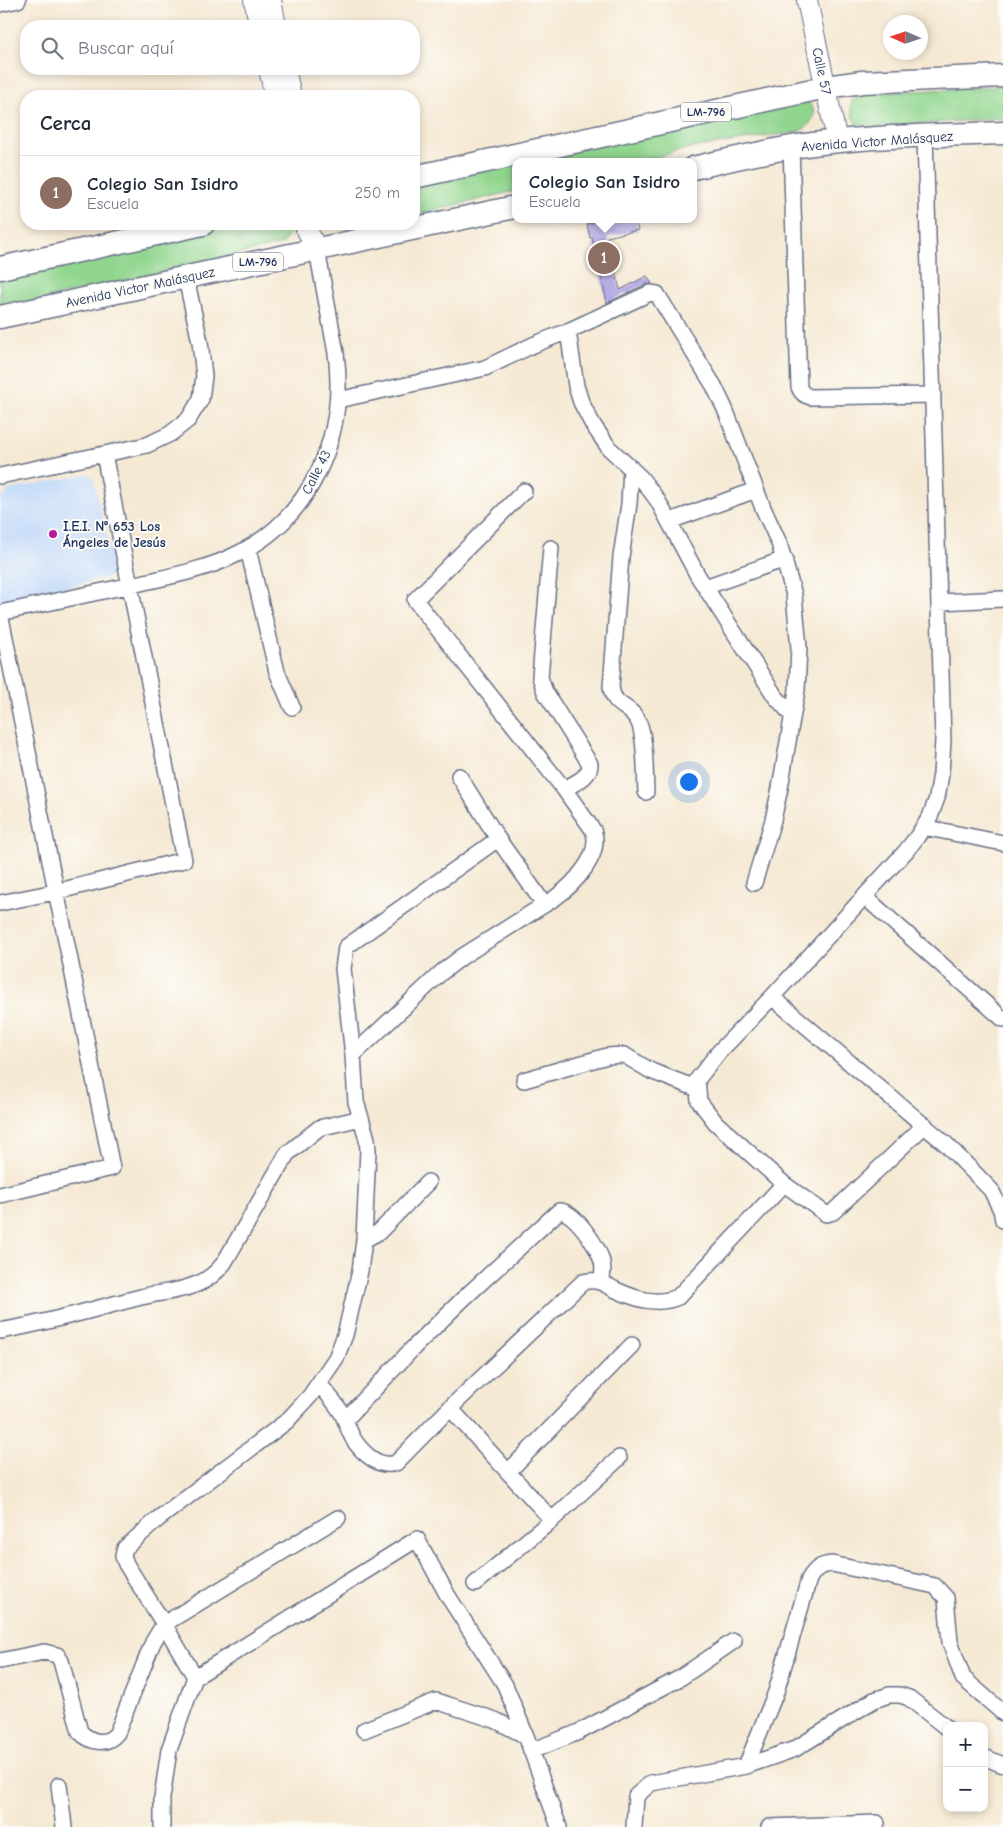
<!DOCTYPE html>
<html lang="es">
<head>
<meta charset="utf-8">
<style>
  body { margin:0; font-family:"Comic Neue",sans-serif; background:#f2f2f3; color:#1f2937 }
  .controls { position:absolute; right:15px; bottom:15px; display:grid; overflow:hidden; border-radius:10px; box-shadow:0 2px 8px #0003 }
  .controls button { width:45px; height:45px; display:grid; place-items:center; padding:0; border:0; border-bottom:1px solid #e0e1e3; background:#fff; color:#1f2937; font:25px sans-serif }
  .compass { position:absolute; left:883px; top:15px; width:45px; height:45px; border-radius:50%; background:#fff; box-shadow:0 2px 8px #0003; rotate:273deg }
  .you { position:absolute; left:688px; top:781px; width:18px; height:18px; margin:-12px; border:4px solid #fff; border-radius:50%; background:#1a73e8; box-shadow:0 0 0 8px #1a73e833 }
  .badge { display:grid; place-items:center; width:32px; height:32px; border-radius:50%; background:#0b8043; color:#fff; font-size:16px; font-weight:700 }
  .pin { position:absolute; translate:-50% -50%; border:2px solid #fff; box-shadow:0 1px 5px #0006 }
  .popup { position:absolute; left:512px; top:158px; width:185px; height:65px; box-sizing:border-box; display:grid; place-content:center; border-radius:10px; background:#fff; filter:drop-shadow(0 1px 4px #0005); font-size:16px; white-space:nowrap; color:#747a83 }
  .popup b { font-size:19px; color:#1f2937 }
  .popup::after { content:''; position:absolute; left:50%; top:100%; margin-left:-10px; border:10px solid transparent; border-top-color:#fff }
  .list { margin:0; padding:0; list-style:none }
  h2 { display:flex; justify-content:space-between; align-items:center; height:65px; margin:0; padding:0 20px; font-size:21px }
  h2 small { font-size:16px; font-weight:400; color:#747a83 }
  .list li { display:grid; grid-template-columns:32px 1fr auto; gap:15px; align-items:center; box-sizing:border-box; height:75px; padding:0 20px; border-top:1px solid #e0e1e3 }
  .list b { display:block; font-size:19px; white-space:nowrap }
  .list p { margin:0; font-size:16px; white-space:nowrap; color:#747a83 }
  .list em { font-size:16px; font-style:normal; color:#747a83 }
  .icon { flex:none; width:28px; height:28px; fill:none; stroke:currentColor; stroke-width:2; stroke-linecap:round; stroke-linejoin:round }
  .map { position:relative; flex:none; width:1003px; height:1827px; overflow:hidden }
  .search { position:absolute; background:#fff; box-shadow:0 2px 8px #0003; left:20px; top:20px; width:400px; height:55px; display:flex; align-items:center; gap:12px; box-sizing:border-box; padding:0 18px; border-radius:20px; color:#747a83; font-size:19px }
  .panel { position:absolute; background:#fff; box-shadow:0 2px 8px #0003; left:20px; top:90px; width:400px; height:140px; border-radius:20px }
  .map>svg:first-child { display:block }
  .built { fill:#c8ddf9 }
  .green { fill:#90d58e; stroke:#568276 }
  .building { fill:#aca0e2 }
  .lines { fill:none; stroke-linecap:round; stroke-linejoin:round }
  .street-casing { stroke:#687087; stroke-width:18 }
  .secondary-casing { stroke:#687087; stroke-width:22 }
  .primary-casing { stroke:#687087; stroke-width:25 }
  .street { stroke:#fff; stroke-width:15 }
  .secondary { stroke:#fff; stroke-width:20 }
  .primary { stroke:#fff; stroke-width:22 }
  .poi-dot { fill:#b5179e; stroke:#fdfcf7; stroke-width:2 }
  .labels { text-anchor:middle; stroke-width:4; stroke-linejoin:round; paint-order:stroke }
  .shield { fill:#fdfcf7; stroke:#5f6c8c; stroke-width:1 }
  .shield-label { font-size:12px; font-weight:bold; fill:#1b2f5e }
  .street-label { font-size:14px; fill:#1b2f5e; stroke:#fdfcf7 }
  .poi-label { font-size:14px; font-weight:bold; fill:#1b2f5e; stroke:#fdfcf7; text-anchor:start }
</style>
</head>
<body>
<div class="map">
<svg width="1003" height="1827" viewBox="0 0 1003 1827">
  <rect width="100%" height="100%" fill="#fdfcf7"/>
  <filter id="ink" filterUnits="userSpaceOnUse"><feTurbulence type="fractalNoise" baseFrequency=".02" numOctaves="2"/><feDisplacementMap in="SourceGraphic" scale="10" xChannelSelector="R" yChannelSelector="G"/><feConvolveMatrix kernelMatrix="1 2 1 2 8 2 1 2 1" color-interpolation-filters="sRGB"/></filter>
  <filter id="wash" filterUnits="userSpaceOnUse"><feTurbulence type="fractalNoise" baseFrequency=".0096" numOctaves="4" result="noise"/><feDisplacementMap in="SourceGraphic" scale="20" xChannelSelector="R" yChannelSelector="G"/><feGaussianBlur stdDeviation="1.12" result="paint"/><feColorMatrix in="noise" values="0 0 0 0 0 0 0 0 0 0 0 0 0 0 0 0 0 1.4 0 .05"/><feComposite in="paint" operator="in"/></filter>
  <g filter="url(#wash)">
    <rect width="100%" height="100%" fill="#f6e9d4"/>
    <path class="built" d="M87,474L93,477L115,570L109,577L0,603V498L5,496L7,490Z"/>
    <path class="green" d="M1003,86V118L870,127L856,123C851,115 850,110 852,101L863,94Z
      M807,101C821,113 811,127 797,132L690,148L640,162H518Z
      M515,162V191L414,215V184Z
      M231,224H289L290,232L283,244L0,309V275Z"/>
    <g id="blocks">
      <path class="building" d="M609,219H635L638,230L607,237L620,290L647,276L652,284H646L607,303L592,237L590,238L587,224Z"/>
    </g>
  </g>
  <g filter="url(#ink)">
    <use href="#blocks" fill-opacity="0" stroke="#687087" stroke-width="1"/>
    <g class="lines">
      <g class="street-casing">
        <path id="street" d="M0,4L18,0
          M925,136L943,740L941,774L937,798L930,817L917,837L906,851L772,997L719,1052L697,1080L699,1101L716,1123L784,1184L826,1214L833,1212L925,1125
          M791,147L799,387C801,393 805,396 811,397L933,395
          M568,331L576,386L581,402L593,425L609,448L641,478L658,501L698,576L775,696L792,715
          M338,400L485,368L533,345L568,331L650,293L657,294L714,386L725,409L763,508L779,543L794,595L799,648L797,690L780,788L773,820L754,883
          M631,468L629,504L621,557L611,687C614,708 628,704 637,719C646,732 645,775 646,792
          M0,476L147,445L170,434L188,420L201,399L204,376L200,342L186,278
          M670,521L756,490
          M551,548L540,677L545,692L590,764C590,778 574,783 564,789
          M248,549L277,672L292,707
          M705,587L785,559
          M939,602L1003,599
          M0,613C47,603 94,593 141,583C171,576 203,570 231,557C311,521 347,437 336,353L317,250
          M459,776L498,839L544,904
          M923,827L1003,843
          M865,897L1003,1019
          M0,903L55,892L184,860L104,454
          M772,997L946,1144L991,1190L1001,1210L1003,1220
          M353,1055L442,972L463,956L555,898C573,885 603,855 593,830L564,789L415,600L524,491
          M524,1080L607,1056L624,1055L651,1071L698,1089
          M361,1118L356,1102L353,1055L343,969L346,947L498,839
          M0,1195L112,1168L0,613
          M364,1240L379,1232L428,1182
          M0,1331C48,1323 94,1309 141,1297C160,1292 180,1292 197,1284C208,1280 217,1272 224,1263L287,1154L319,1128L361,1118L367,1139L368,1150L364,1240L360,1271L345,1335L336,1358L310,1396L287,1421L158,1519L125,1548L123,1556L126,1564L164,1624L195,1677
          M319,1384C327,1393 335,1402 341,1412C345,1418 346,1423 349,1430C355,1446 376,1470 396,1463L450,1408L583,1282C598,1278 604,1284 616,1290C636,1299 657,1306 678,1297L784,1184
          M450,1408L508,1472L632,1345
          M346,1419L415,1346L463,1299L559,1211C574,1210 599,1248 602,1262C604,1268 602,1275 602,1281
          M508,1472L552,1520L619,1458
          M475,1584L552,1520
          M0,1661L44,1652L57,1655L61,1661L80,1732C92,1743 106,1746 117,1733L153,1642L164,1624L338,1518
          M364,1730L436,1701L495,1720L526,1736
          M531,1751L579,1732L680,1678L734,1641
          M984,1757L1003,1765
          M746,1766L776,1692L809,1579C815,1569 820,1565 832,1564L935,1586L946,1598L950,1642L963,1678L1003,1713
          M59,1785L64,1827
          M162,1827V1798L169,1750L195,1677L417,1539L448,1596L505,1685L526,1736L559,1827
          M634,1827L636,1796L651,1783L746,1766L795,1749L874,1700L889,1695H900L909,1698L947,1728
          M769,1827L877,1823"/>
      </g>
      <g class="secondary-casing">
        <path id="secondary" d="M254,0L260,26
          M271,0L276,26
          M807,0L837,141
          M269,69L275,96
          M285,69L291,96
          M304,224L317,250"/>
      </g>
      <g class="primary-casing">
        <path id="primary" d="M693,168C733,159 772,149 813,144C876,136 939,135 1003,133
          M414,177L826,87L862,82L1003,76
          M0,268L203,224
          M0,317L515,207"/>
      </g>
      <use href="#street" class="street"/>
      <use href="#secondary" class="secondary"/>
      <use href="#primary" class="primary"/>
    </g>
  </g>
  <circle class="poi-dot" cx="53" cy="534" r="5"/>
  <g class="labels">
    <g class="shield">
      <rect x="681" y="102.5" width="50" height="19" rx="4"/>
      <rect x="233" y="252.5" width="50" height="19" rx="4"/>
    </g>
    <g class="shield-label">
      <text x="706" y="116">LM-796</text>
      <text x="258" y="266">LM-796</text>
    </g>
    <g class="street-label">
      <text transform="translate(822 71) rotate(78)" y="5">Calle 57</text>
      <text transform="translate(877 141) rotate(-4)" y="5">Avenida Victor Malásquez</text>
      <text transform="translate(140 287) rotate(-12)" y="5">Avenida Victor Malásquez</text>
      <text transform="translate(316 472) rotate(-63)" y="5">Calle 43</text>
    </g>
    <g class="poi-label">
      <text x="63" y="531">I.E.I. N° 653 Los<tspan x="63" dy="16">Ángeles de Jesús</tspan></text>
    </g>
  </g>
</svg>
<div class="controls">
<button>+</button>
<button>−</button>
</div>
<svg class="compass" viewBox="-18 -18 36 36"><path d="M0-13l5 13h-10z" fill="#e53935"/><path d="M0 13l5-13h-10z" fill="#747a83"/></svg>
<div class="you"></div>
<div class="pin badge" style="left:604px;top:258px;background:#8d6e63">1</div>
<div class="popup"><b>Colegio San Isidro</b>Escuela</div>
<div class="search"><svg class="icon" aria-label="search" viewBox="0 0 24 24"><circle cx="10" cy="10" r="6"/><path d="M15 15l6 6"/></svg>Buscar aquí</div>
<section class="panel">
<h2>Cerca<small></small></h2>
<ul class="list">
<li><span class="badge" style="background:#8d6e63">1</span><div><b>Colegio San Isidro</b><p>Escuela</p></div><em>250 m</em></li>
</ul>
</section>
</div>
</body>
</html>
